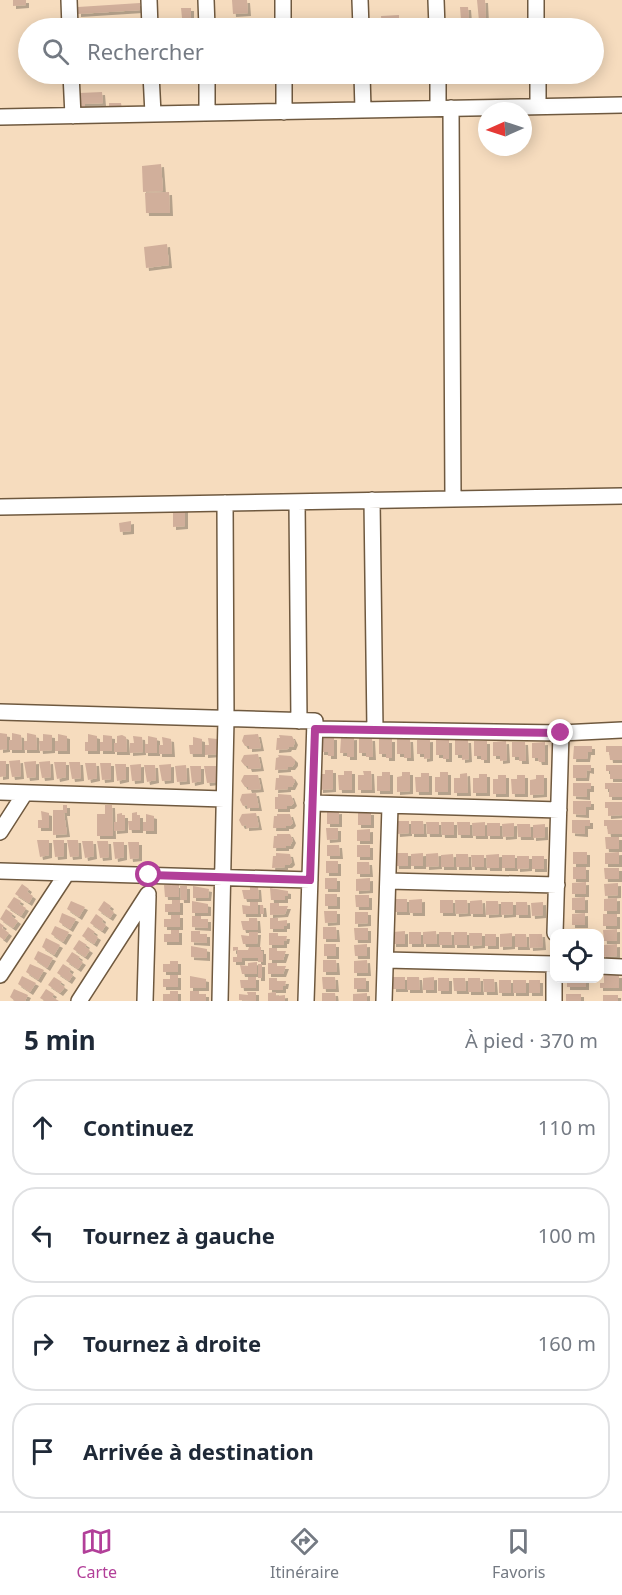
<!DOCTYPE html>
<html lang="fr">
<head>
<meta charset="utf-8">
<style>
  body { margin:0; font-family:"Noto Sans",sans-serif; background:#f2f2f3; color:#1f2937 }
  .controls { position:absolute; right:18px; bottom:18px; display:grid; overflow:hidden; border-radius:12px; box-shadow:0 3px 15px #0003 }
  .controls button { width:54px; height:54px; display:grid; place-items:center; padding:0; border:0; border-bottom:2px solid #e0e1e3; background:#fff; color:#1f2937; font:30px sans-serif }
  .compass { position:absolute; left:478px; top:102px; width:54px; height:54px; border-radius:50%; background:#fff; box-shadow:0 3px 15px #0003; rotate:267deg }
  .stop { position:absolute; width:18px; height:18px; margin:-14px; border:4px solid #b23f99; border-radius:50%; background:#fff }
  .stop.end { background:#b23f99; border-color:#fff; box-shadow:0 2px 6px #0008 }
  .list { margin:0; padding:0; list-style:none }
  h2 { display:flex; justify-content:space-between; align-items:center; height:78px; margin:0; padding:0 24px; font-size:26px }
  h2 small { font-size:20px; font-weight:400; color:#747a83 }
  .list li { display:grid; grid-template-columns:39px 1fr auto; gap:18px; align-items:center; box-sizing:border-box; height:96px; margin:0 12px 12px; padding:0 12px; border:2px solid #e0e1e3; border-radius:24px }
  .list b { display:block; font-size:22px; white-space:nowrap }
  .list em { font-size:20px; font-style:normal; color:#747a83 }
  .icon { flex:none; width:33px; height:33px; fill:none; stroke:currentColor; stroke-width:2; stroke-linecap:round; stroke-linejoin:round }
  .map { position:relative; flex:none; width:622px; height:1001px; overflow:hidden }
  .search { position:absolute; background:#fff; box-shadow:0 3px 15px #0003; left:18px; right:18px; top:18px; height:66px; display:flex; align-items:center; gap:15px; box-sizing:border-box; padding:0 21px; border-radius:33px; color:#747a83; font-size:22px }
  .sheet { height:510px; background:#fff }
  nav { display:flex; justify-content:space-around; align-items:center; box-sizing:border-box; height:84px; border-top:2px solid #e0e1e3; background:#fff; font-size:16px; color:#747a83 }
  nav a { display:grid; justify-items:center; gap:3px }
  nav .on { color:#b23f99 }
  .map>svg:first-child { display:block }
  .building { fill:#d1af9b; filter:url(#shadow) }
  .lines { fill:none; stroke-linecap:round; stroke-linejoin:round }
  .minor-casing { stroke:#6f593f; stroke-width:18 }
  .minor { stroke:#fff; stroke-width:15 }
  .route { stroke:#b23f99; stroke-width:8 }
</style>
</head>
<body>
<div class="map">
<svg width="622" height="1001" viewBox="0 0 622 1001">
  <defs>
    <filter id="shadow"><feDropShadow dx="3" dy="3" stdDeviation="0" flood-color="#0004"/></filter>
  </defs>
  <rect width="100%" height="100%" fill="#f6dcbe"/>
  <path class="building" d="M13,0H26V5L13,6Z
    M232,0H247L248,13L233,14Z
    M477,0H485L486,20L479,21Z
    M140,3V10L78,14V7Z
    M460,7H468L469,19L461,20Z
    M181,8H191V18H182Z
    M399,15V28H382L381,16Z
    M529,18L530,28H522L521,19Z
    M59,74V79H41V75Z
    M102,92L103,103L85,104V110L73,111L79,93Z
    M109,103H121L122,109H109Z
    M161,164L163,191L143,192L142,166Z
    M169,192L170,213H146L145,193Z
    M167,244L169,265L146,268L144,247Z
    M185,509V526L173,527V510Z
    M131,521V531L120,532L119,523Z
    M0,733L7,734V749L0,750Z
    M12,733L21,735L22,750H9V740H12Z
    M27,733L36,735L37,750H24V741H27Z
    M43,734L52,735V750L40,751L39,741H43Z
    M58,734L67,736V751H55V741H58Z
    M88,734L97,736V751H85V742H88Z
    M258,734L261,748L249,749V746H245L242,741L244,735Z
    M103,735L112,736V751H100V742H103Z
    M122,735L126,737L127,752H114V743H117V736Z
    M279,735L292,736L295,742L293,747H289L288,749L276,750L277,738H280Z
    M133,736L142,737L143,752L130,753V743H134Z
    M148,736L157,738V753H145V744H148Z
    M162,737L171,739L172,754H159V745H163Z
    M193,737L202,739V754H190L189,745H193Z
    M321,737H334V756H328V752H321Z
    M354,737V757H347V753H340L341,738Z
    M208,738L217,739L218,754L205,755V745H209Z
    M359,738H372L373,757H366V753H359Z
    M379,739H392V758H386V754H379Z
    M397,739H410L411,758H404V754H397Z
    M430,739V758L424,759V754H417V740Z
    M436,740H449V759H443V755H436Z
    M455,740H468L469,759L462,760V755H455Z
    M474,741H487V760H481V756H474Z
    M506,741L507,760L500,761V756H493V742Z
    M512,742H525L526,761H519V757H512Z
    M545,742V762H539L538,758H532V743Z
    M574,746H592V752H588L587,759H573Z
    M606,746H622V760H610L609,752H606Z
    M258,754L261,768L249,769L248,766H245L241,761L244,755Z
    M278,755L291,756L295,760V763L292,767H288V769L275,770L276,758L279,757Z
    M20,760L21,776L12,777L9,761Z
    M0,761H6V776L0,777Z
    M36,761V777L27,778L24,762Z
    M50,761L51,777L42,778L39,762Z
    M54,762H66V777L57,779Z
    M69,762H80L81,778L72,779Z
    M85,763H96L97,778L88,780Z
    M100,763H111V779L102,780Z
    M115,764H126V779L117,781Z
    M141,764V780L132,781L130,765Z
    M171,764V780L162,781L159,765Z
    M144,765H155L156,780L147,782Z
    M186,765L187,781L177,782L175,766Z
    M573,765H591V771L587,770L586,778H573Z
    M606,765H622V779H610V771H606Z
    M190,766H201V781L192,783Z
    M204,766H216V782L207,783Z
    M325,770H333V789L320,790V774H325Z
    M344,771H352V790H339L338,775H344Z
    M363,771H371L372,790H358V775H364Z
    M382,772H390V791H377V776H382Z
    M402,772H410V791L397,792V777L402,776Z
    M440,772H448V792H435V777H440Z
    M421,773H429V792H416L415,777H421Z
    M467,773L468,793H454V778H460V774Z
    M479,774H487V793H473V778H479Z
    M244,775H258L261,789L249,790L248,787H245L241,781Z
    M279,775L292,776L295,781L292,787H288V789L275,790L276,778H279Z
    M498,775H506V794H493V779H498Z
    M517,775H525V794H512L511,779H517Z
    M536,775H544V794L530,795V780L536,779Z
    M573,783H591V789H587V797L573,796Z
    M605,783H622V797H609V789H605Z
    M256,793L259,808H247V805L243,806L240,800L242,794Z
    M278,794L291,795L294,803L291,806H287V809H275V797H278Z
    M573,801H591V807H586V815L573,814Z
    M605,802H622V815L608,816V808H605Z
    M63,805H67V813H64L67,834L53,835V810H63Z
    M105,805H112L113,836H97V814H105Z
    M41,811L49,813V828H38V820H42Z
    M339,811V824H327V812Z
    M137,812V815H140V830H129L128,821H132V813Z
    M358,812H371V825H358Z
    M122,813V815H125V830L114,831V822H117V814Z
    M256,813L259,827L246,828V825L242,826L239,820L242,814Z
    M146,814L154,816V831H143V822H146Z
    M277,814H290L293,823L290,826H286V828H273L274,816H277Z
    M572,820H590V826H585V834L572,833Z
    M604,820H622V834H608L607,826H604Z
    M396,821H409V833L397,834Z
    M411,821H423L424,834H411Z
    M426,822H439V834H427Z
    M441,822H454V835H442Z
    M457,822H470V835H458Z
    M485,822V836H473L472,823Z
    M487,823H500V836H487Z
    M514,823V836L503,837L502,824Z
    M517,824H530L531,837H518Z
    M545,824V837L533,838V825Z
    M326,828H338V839L327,840Z
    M370,829V841H357V830Z
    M277,834H290L293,840L290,846H286V848H273L274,836H277Z
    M605,837H619V849H606Z
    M37,840H49V855L40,857Z
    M53,840H64V856L55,857Z
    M67,840H78L79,856L70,857Z
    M82,841H93L94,856L85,858Z
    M97,841H108L109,857L100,858Z
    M113,842H124V857L115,859Z
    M128,842H139V858L130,859Z
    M327,845H339L340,856H327Z
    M357,845H370V857H357Z
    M573,852H587V864H573Z
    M619,852V864H605V853Z
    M276,853L290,854L292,862L289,865H285V867L272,868L273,856H276Z
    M395,853H408V866H396Z
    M423,853V866H411V854Z
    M438,853L439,866L426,867V854Z
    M453,854L454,867H441V855Z
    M456,854H468L469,867H456Z
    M499,854V868H487L486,855Z
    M471,855H484V867H472Z
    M502,855H515V868H502Z
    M517,856H529V868L517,869Z
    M532,856H544V869H532Z
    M326,861H338V873H326Z
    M357,862H369L370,874H357Z
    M573,867H586V879H573Z
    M604,868H619V879H605Z
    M325,878H337V889H325Z
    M370,878V890L356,891V879Z
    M586,882V894H572V883Z
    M618,883V895L605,896L604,884Z
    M22,884L29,889L27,892L33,896L29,903L15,894Z
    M164,885H179V897H165Z
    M180,886H187V900H181Z
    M193,886L209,889L208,898H193Z
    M250,887H258L259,899H244L242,890H250Z
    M270,888L288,891V896H285V900H271Z
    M325,894H337V906H325Z
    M355,895H369V907H356Z
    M14,897L21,901L19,904L26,908L21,916L7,907Z
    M585,897V910H572V898Z
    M617,898V911H604V899Z
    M394,899H407V912H394Z
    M422,899V913H410L409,900Z
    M172,900H180V912H165V904H172Z
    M440,900H453V913H440Z
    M455,900H467L468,913L456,914Z
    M482,900L483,914H470V901Z
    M71,901L85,907L79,917L67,909Z
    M104,901L111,906L109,909L114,912L110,918L98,910Z
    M192,901L208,904V913H192Z
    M486,901H498L499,914L486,915Z
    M250,902H258V914H243L242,905L250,906Z
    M501,902H513V914L501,915Z
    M516,902H527L528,915H516Z
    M543,902V915L532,916L531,903Z
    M270,903H279V906H288L285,914L270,915Z
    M260,905H263L264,914H260Z
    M6,909L13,914L11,916L18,921L13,928L0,919Z
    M324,911H337V922L325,923Z
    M355,912H368V923L355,924Z
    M62,913L76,919L70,929L59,922Z
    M585,913V925H572V914Z
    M96,914L103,919L102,922L106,925L102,931L90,923Z
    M603,914H617V926H603Z
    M171,915H180V927H164V919H171Z
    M192,916H201V919H208V928L192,927Z
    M249,918H257L258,930H243L241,921H249Z
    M270,918H278V921L287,920V926H284V929H270Z
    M0,923L4,926L2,928L9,933L4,940L0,937Z
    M55,926L69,932L63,942L51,934Z
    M88,927L95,932L93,934L98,937L94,944L82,936Z
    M323,927H336L337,939H323Z
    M354,928H368V940H355Z
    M572,929H584V933H572Z
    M617,929V941H604L603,930Z
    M171,930H179V942H164V934H171Z
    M191,931H200V934H207V943L191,942Z
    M405,931V944H393V932Z
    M436,931L437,944H423V932Z
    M249,932H258L257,944H243L241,935L249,936Z
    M409,932H421V944H409Z
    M439,932H451L452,945H439Z
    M454,932H467V945H454Z
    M269,933H278V936H287L286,941H284V945H269Z
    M469,933H482V945L470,946Z
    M512,933V946L500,947V934Z
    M485,934H496V946H485Z
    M515,934H526L527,947H515Z
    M529,934H542L543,947L530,948Z
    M46,938L60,945L54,955L42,947Z
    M79,940L87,945L85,947L90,950L85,957L73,949Z
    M324,944H336V956H324Z
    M367,944V956H355L354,945Z
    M617,944V956L603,957V945Z
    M191,946L207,949V958L191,957Z
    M233,947H238V950H248L249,947H261V951H263V962H258V958H242V962H233V957H237V950L233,951Z
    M269,948H277V951H286L283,960H269Z
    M38,951L53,958L47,968L34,959Z
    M72,952L80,957L78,959L83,962L78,969L66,961Z
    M323,960H336L337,972H323Z
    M367,960L368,973H354V961Z
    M170,961H178V972H163V964H170Z
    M257,962V974H242L240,965L248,966V963Z
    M268,963H277V966H286L283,974H268Z
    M30,964L44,970L38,980L26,972Z
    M63,964L71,969L69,972L73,975L69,981L57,973Z
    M258,964H262V978H258Z
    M170,975H178V987H163V979H170Z
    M604,975H619V988H600V983H604Z
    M22,976L36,983L30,992L18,984Z
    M190,976L206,979V988H190Z
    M54,977L62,982L60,984L65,987L60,993L48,985Z
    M248,977H256V988H241L240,980H248Z
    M322,977H335L336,989H323Z
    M393,977H405V989H393Z
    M407,977H419L420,990H407Z
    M434,977V990H423V978Z
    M269,978H277V981H286L285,986H283V990H269Z
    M354,978H366V989H354Z
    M438,978H449V991H438Z
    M453,978H465L466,991H454Z
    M468,978H480L481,992H468Z
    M567,978H582V980H586V987H567Z
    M483,979H494L495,992H484Z
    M499,980H511V993H499Z
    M513,980H526V993H513Z
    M529,980H540V993H529Z
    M14,989L28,995L25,1001H15L10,997Z
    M46,989L54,994L52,997L59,1001H45L40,998Z
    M170,991H178V1001H163V994H170Z
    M190,991H199V994H206V1001H190Z
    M247,992H256V1001L239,1000V994L248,995Z
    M276,992V996L285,995V1001H268V993Z
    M322,993H335L336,1001H322Z
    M367,993V1001H353V994Z
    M566,994H581V1001H566Z
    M603,995H618V1001H603Z"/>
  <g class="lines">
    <g class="minor-casing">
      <path id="minor" d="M69,0L70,28
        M149,0L150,28
        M206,0L207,28
        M283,0V28
        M360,0L361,28
        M436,0L437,28
        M536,0V28
        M71,74L73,116
        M151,74L153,114
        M207,74V113
        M284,74V112
        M362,74L363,110
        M438,74V108
        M538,74V106
        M451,108L453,499
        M0,117L622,105
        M372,500L375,730
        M297,502L299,721
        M0,507L622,496
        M0,712L315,721L306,1001
        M315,729L561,733L622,730
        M0,792L224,799
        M312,803L559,810
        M0,832L25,793
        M0,871L310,880
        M388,881L557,885
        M555,933L561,733
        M386,960L554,964
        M600,966L622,967
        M0,975L67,873
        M79,1001L148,894
        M145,1001L148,896
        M220,1001L226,719L225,503
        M384,1001L390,806
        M554,1001V973"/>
    </g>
    <use href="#minor" class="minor"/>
  </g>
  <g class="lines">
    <path class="route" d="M149,875L310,880L315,729L561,733"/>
  </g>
</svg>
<div class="controls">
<button><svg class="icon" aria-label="locate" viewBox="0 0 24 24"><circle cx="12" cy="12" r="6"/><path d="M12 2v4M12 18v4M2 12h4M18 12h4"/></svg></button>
</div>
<svg class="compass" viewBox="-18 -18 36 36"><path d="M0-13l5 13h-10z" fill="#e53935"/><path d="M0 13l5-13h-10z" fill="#747a83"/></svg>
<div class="stop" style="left:149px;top:875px"></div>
<div class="stop end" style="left:561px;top:733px"></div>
<div class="search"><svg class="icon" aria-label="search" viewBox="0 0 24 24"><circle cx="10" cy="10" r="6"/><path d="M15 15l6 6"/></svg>Rechercher</div>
</div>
<section class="sheet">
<h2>5 min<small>À pied · 370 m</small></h2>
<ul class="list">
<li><svg class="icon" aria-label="ahead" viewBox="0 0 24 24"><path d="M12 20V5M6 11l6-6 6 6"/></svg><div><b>Continuez</b></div><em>110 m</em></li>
<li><svg class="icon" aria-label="left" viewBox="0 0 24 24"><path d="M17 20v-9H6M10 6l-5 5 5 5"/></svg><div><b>Tournez à gauche</b></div><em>100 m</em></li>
<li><svg class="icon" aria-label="right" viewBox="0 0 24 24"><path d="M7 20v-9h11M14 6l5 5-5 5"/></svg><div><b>Tournez à droite</b></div><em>160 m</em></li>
<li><svg class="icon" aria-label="arrive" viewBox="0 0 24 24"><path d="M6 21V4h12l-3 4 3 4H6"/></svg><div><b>Arrivée à destination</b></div></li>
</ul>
</section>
<nav>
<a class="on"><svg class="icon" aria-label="map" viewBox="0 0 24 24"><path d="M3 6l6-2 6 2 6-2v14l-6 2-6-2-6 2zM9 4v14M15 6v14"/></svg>Carte</a>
<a><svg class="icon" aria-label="directions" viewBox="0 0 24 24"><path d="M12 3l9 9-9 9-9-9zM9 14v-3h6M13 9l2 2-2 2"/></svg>Itinéraire</a>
<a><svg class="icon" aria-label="saved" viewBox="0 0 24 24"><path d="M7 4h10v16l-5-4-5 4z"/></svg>Favoris</a>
</nav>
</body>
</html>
